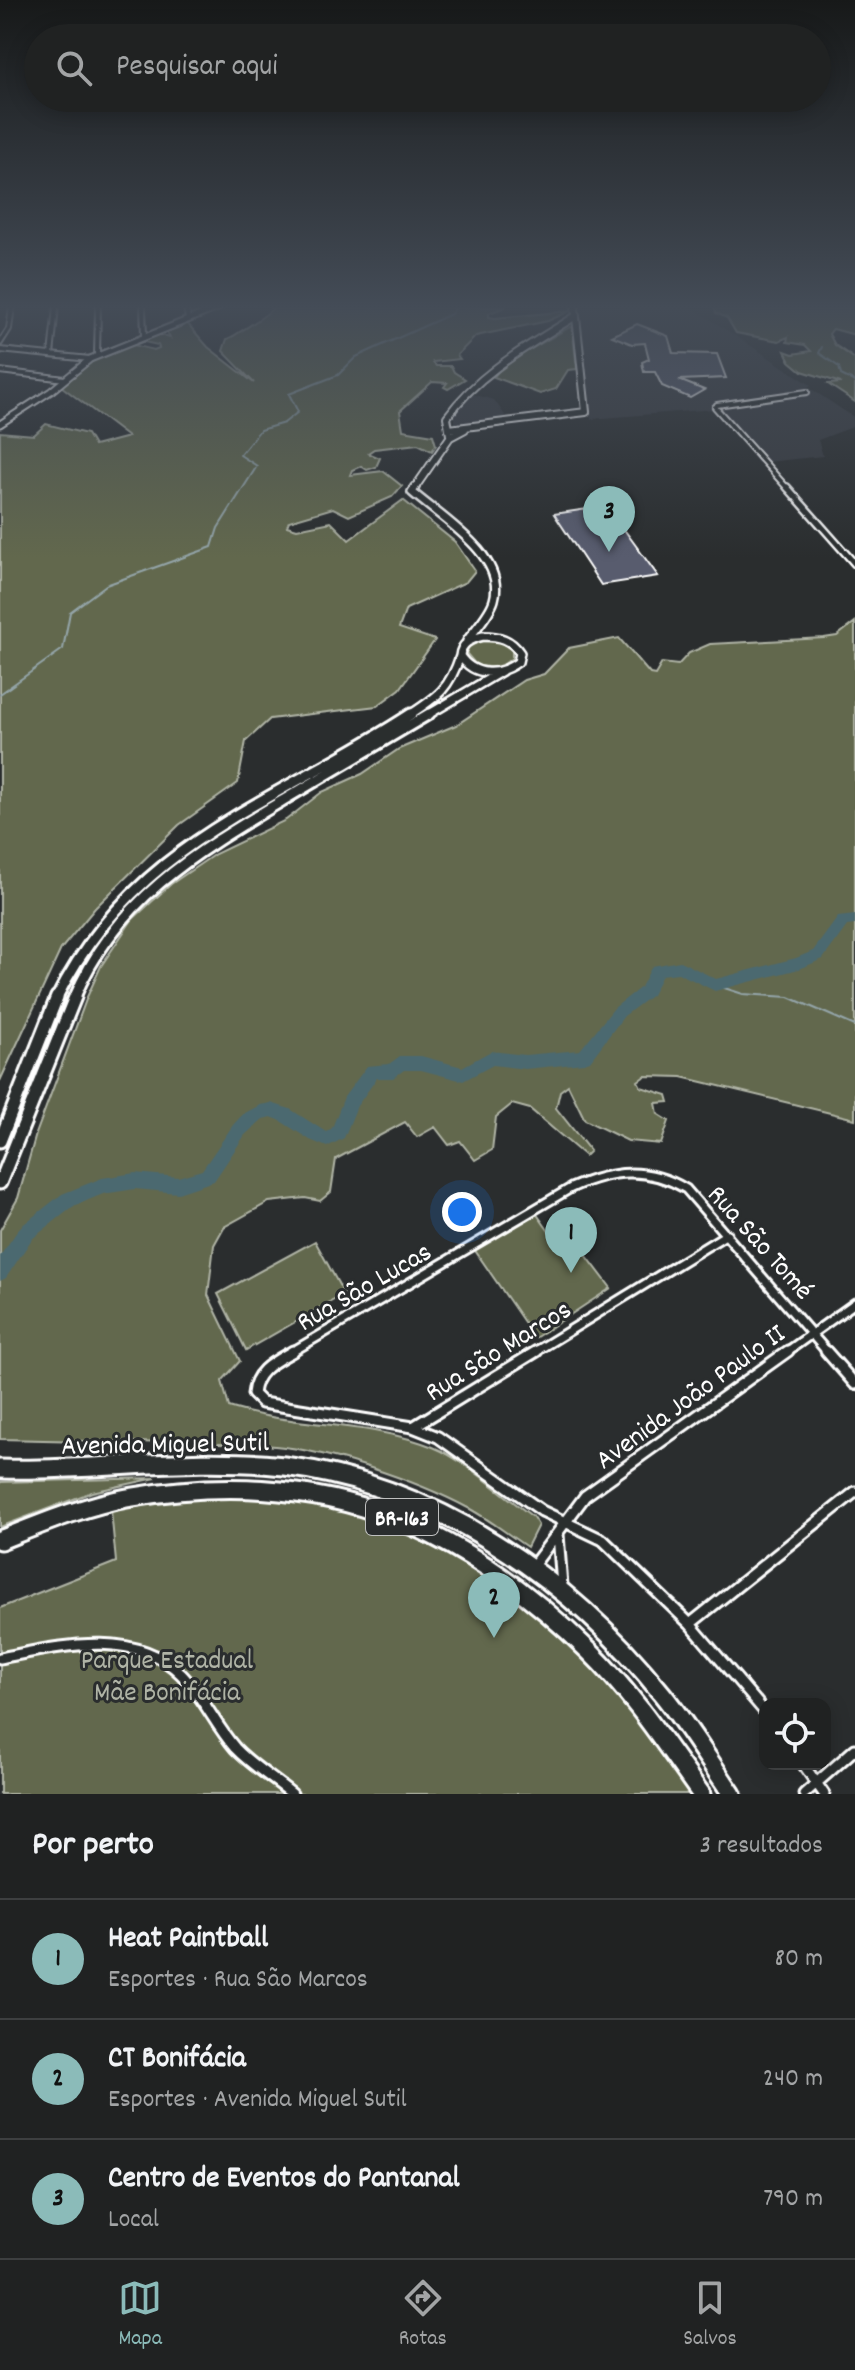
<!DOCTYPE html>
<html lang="pt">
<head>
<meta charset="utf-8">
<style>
  body { margin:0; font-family:Dekko,sans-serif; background:#282a2a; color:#f1f3f6 }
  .controls { position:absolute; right:24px; bottom:24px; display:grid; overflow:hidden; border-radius:16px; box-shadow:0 4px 20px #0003 }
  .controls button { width:72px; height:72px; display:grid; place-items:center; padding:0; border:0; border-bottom:2px solid #3d3f40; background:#202222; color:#f1f3f6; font:40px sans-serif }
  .you { position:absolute; left:462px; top:1212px; width:28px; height:28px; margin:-20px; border:6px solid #fff; border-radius:50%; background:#1a73e8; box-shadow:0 0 0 12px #1a73e833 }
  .badge { display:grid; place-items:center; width:52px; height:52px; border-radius:50%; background:#8bbbb9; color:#111; font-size:26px; font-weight:700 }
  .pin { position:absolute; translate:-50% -66px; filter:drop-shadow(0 2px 4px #0008) }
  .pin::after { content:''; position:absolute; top:42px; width:28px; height:24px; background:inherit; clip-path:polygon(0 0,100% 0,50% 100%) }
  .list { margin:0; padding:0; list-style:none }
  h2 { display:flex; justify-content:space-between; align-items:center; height:104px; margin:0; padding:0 32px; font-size:34px }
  h2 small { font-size:26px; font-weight:400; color:#a2a4a5 }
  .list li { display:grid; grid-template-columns:52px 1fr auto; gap:24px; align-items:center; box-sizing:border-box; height:120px; padding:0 32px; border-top:2px solid #3d3f40 }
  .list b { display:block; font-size:30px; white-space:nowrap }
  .list p { margin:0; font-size:26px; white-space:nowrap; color:#a2a4a5 }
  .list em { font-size:26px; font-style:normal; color:#a2a4a5 }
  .icon { flex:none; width:44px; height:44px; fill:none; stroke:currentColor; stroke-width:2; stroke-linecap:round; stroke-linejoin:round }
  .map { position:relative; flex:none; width:855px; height:1794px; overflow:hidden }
  .search { position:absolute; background:#202222; box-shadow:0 4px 20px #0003; left:24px; right:24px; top:24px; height:88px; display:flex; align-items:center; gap:20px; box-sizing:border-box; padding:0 28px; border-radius:44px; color:#a2a4a5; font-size:30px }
  .sheet { height:464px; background:#202222 }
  nav { display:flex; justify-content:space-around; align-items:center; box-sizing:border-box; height:112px; border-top:2px solid #3d3f40; background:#202222; font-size:22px; color:#a2a4a5 }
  nav a { display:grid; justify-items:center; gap:4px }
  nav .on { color:#8bbbb9 }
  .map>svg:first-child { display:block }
  .built { fill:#383b41 }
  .green { fill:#62684e; stroke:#b0b4a6; stroke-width:2 }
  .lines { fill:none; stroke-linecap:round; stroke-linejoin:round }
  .stream { stroke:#94a5a9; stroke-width:2 }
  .river { fill:#4c696f; fill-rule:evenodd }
  .building { fill:#585c6e; stroke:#fff; stroke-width:2 }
  .minor-far3-casing { stroke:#fff; stroke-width:8 }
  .minor-far2-casing { stroke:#fff; stroke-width:10 }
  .minor-far1-casing { stroke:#fff; stroke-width:13 }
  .minor-casing { stroke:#fff; stroke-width:15 }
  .tertiary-casing { stroke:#fff; stroke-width:9 }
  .secondary-far3-casing { stroke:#fff; stroke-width:10 }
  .secondary-far2-casing { stroke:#fff; stroke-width:12 }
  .secondary-far1-casing { stroke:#fff; stroke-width:15 }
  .secondary-casing { stroke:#fff; stroke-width:17 }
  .trunk-casing { stroke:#fff; stroke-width:23 }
  .minor-far3 { stroke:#2a2d2e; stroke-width:4 }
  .minor-far2 { stroke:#2a2d2e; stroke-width:5 }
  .minor-far1 { stroke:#2a2d2e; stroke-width:7 }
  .minor { stroke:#2a2d2e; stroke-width:9 }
  .tertiary { stroke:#2a2d2e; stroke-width:5 }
  .secondary-far3 { stroke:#2a2d2e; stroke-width:6 }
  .secondary-far2 { stroke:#2a2d2e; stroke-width:7 }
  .secondary-far1 { stroke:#2a2d2e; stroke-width:9 }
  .secondary { stroke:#2a2d2e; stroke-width:11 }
  .trunk { stroke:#2a2d2e; stroke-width:17 }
  .labels { text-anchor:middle; stroke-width:6; stroke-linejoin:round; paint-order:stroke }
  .shield { fill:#2a2d2e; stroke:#bfc0c0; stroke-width:2 }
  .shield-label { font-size:22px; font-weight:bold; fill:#fff }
  .near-street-label { font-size:28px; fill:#fff; stroke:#2a2d2e }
  .near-park-label { font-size:28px; fill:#b0b4a6; stroke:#2a2d2e }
</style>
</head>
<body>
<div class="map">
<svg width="855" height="1794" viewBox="0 0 855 1794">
  <rect width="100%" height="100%" fill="#2a2d2e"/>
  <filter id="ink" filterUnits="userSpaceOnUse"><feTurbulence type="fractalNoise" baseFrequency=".0125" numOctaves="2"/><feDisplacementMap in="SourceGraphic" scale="16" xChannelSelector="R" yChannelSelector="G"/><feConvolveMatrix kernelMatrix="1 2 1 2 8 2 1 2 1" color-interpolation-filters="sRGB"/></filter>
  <g filter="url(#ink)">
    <path class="built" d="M578,307H691L811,385L808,387L855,418V426L818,440L823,456L758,463L715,409L591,419Z
      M472,394L494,400L509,421L455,426V412Z"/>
    <path class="green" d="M270,307H506L489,313V317L495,318L570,311L548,321L476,336L457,355L460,359L433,362L436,366H451L454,372L465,379L448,389L444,387L447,383L432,382L400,411L403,430L433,435L436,445L432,451L418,444L374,449L368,453L380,458L376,467L367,470L361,466L352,470L350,475L383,471L402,486L392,497L349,516L333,508L289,521L287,526L297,529L331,522L349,540L403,500L455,542L475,571L466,582L406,609L399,628L435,640L400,689L377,706L270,719L246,741L238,783L179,825L95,908L61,949L0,1081V432L34,435L46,424L87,434L94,446L128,437L61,386L100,356L129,344L154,350L159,348L158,345L140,341L153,333L170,338L166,331L187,323L208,347L254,383L223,351L227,339C232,338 269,313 272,309Z
      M714,307H855V335L833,329L829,334L835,345L855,359V402L828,384L841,383L802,371L790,361L785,351L793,354L811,351L805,345L787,342L788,337L779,341L736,333L727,318L716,313Z
      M572,326L577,369L568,370L556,389L540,394L494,377L503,365Z
      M855,622V1119L682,1077L645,1076L638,1081L641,1087L667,1095L669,1102L656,1103L658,1114L669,1121L661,1144L628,1141L585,1120L568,1085L560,1091L556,1108L590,1151L585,1156L530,1109L512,1104L496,1117L492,1150L475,1160L460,1141L449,1145L435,1127L417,1137L405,1122L336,1159L331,1192L320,1201L305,1198L269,1202L224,1227L214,1245L208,1295L240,1361L222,1381L229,1407C295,1428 369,1421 433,1447C463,1459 506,1497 533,1517L538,1525L527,1547C509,1535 490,1520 470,1509C418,1481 321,1447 262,1445L0,1439V1230L18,1198L36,1134L87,997L101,966L132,920L171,884L215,854L286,820L322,792L362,774L399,749L456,725L524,680L544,674L569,648L619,638L650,674L655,675L662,663L678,665L689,653L710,644L824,638L837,636Z
      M480,641L500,642L512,650V658L499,668L477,666L466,653L469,647Z
      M536,1213L560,1247L574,1239L611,1288L535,1338L474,1249Z
      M315,1241L344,1294L246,1350L218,1294Z
      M156,1478L92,1492L0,1527V1482Z
      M185,1496H261L316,1501L396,1524L511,1589L579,1646L647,1722L694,1794H0V1608L116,1562L111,1510Z"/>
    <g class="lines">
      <path class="stream" d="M822,347L819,353L839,367L841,375L855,382
        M0,694L63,649L70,612L106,585L212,547L218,528L257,466L240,455L260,430L284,423L298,412L289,394L338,375L356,357L451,314L456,307
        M715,985L743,994L789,997L855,1026"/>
      <path class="river" d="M855,915V925L847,926L823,959L799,969L715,991L678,973L662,975L652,995L624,1016L590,1061L584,1063L525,1069L493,1065L463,1081L421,1070H404L393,1078H377L357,1106L344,1138L327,1147L310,1140L279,1120L271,1117L263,1119L245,1135L214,1181L178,1193L135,1189L103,1194L74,1206L32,1239L6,1278L0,1281V1256L20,1227L62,1194L102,1178L135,1173L178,1177L202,1170L233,1125L243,1114L260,1105L271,1103L290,1109L326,1132L332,1128L344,1097L367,1066L389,1064L400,1056H421L462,1067L491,1051L525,1055L580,1050L614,1008L641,987L652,966L680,961L716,979L796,958L813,951L838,917Z"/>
    </g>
    <path class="building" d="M637,324L668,336L673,353L717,354L726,378L679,380L704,390L690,398L662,386L655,372H644L642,362L649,359L645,343L632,344L612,336Z
      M607,506L623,528L658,576L601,585L554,514Z"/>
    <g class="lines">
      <g class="minor-far3-casing">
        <path id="minor-far3" d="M143,307L144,336
          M186,307L188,319
          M0,343L9,329L12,307
          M0,350L90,359
          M51,355L56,307
          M97,356L98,307
          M0,371L65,379
          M717,405L807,392
          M715,407L788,489"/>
      </g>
      <g class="minor-far2-casing">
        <path id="minor-far2" d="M787,487L855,564"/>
      </g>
      <g class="minor-far1-casing">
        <path id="minor-far1" d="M290,1353L571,1188C611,1170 647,1166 686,1189L828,1353
          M533,1353L727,1234
          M785,1353L855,1303"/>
      </g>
      <g class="minor-casing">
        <path id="minor" d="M293,1351C274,1362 255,1370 253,1394L262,1403L413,1427L438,1437L542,1511L603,1540L690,1624L765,1712
          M826,1351L855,1384
          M413,1427L537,1351
          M558,1534L562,1586
          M532,1567L585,1496L788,1351
          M690,1624L855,1492
          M0,1658C57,1647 134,1627 181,1674C203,1696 215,1725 235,1748C252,1766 273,1778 292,1794
          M803,1764L824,1794
          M804,1794L855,1749"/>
      </g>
      <g class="tertiary-casing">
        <path id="tertiary" d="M0,424L51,391L90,359L220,307"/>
      </g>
      <g class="secondary-far3-casing">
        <path id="secondary-far3" d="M449,429L586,412L575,307
          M450,435L447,417C479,372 530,345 576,316
          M414,489L450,437L465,429"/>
      </g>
      <g class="secondary-far2-casing">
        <path id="secondary-far2" d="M415,487L412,492C440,517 507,556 494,600C490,614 475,629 467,641
          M483,636C499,636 511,639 520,653L518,662C499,676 474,677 460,656C461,643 471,639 483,636Z
          M408,716C437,697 449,690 460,656
          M426,716L502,671"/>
      </g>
      <g class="secondary-far1-casing">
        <path id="secondary-far1" d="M56,999C135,840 274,804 411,714
          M74,999C116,898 198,851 287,798C335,770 382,742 429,714"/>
      </g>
      <g class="secondary-casing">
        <path id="secondary" d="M0,1141L57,997
          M0,1183L75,997"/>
      </g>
      <g class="trunk-casing">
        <path id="trunk" d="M0,1469C94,1472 190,1455 284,1466C434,1484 570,1578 663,1695C688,1726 709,1761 732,1794
          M0,1540C41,1524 83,1506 127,1498C316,1465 454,1518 589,1651C632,1693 666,1745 701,1794"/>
      </g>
      <use href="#minor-far3" class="minor-far3"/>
      <use href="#minor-far2" class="minor-far2"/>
      <use href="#minor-far1" class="minor-far1"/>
      <use href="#minor" class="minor"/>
      <use href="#tertiary" class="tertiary"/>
      <use href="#secondary-far3" class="secondary-far3"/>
      <use href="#secondary-far2" class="secondary-far2"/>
      <use href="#secondary-far1" class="secondary-far1"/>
      <use href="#secondary" class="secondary"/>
      <use href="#trunk" class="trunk"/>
    </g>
  </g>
  <linearGradient id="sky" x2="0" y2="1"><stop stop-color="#171919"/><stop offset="0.55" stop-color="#444c57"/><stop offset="1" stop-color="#444c57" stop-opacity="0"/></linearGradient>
  <rect width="855" height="558" fill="url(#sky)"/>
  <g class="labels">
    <rect class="shield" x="366" y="1499" width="72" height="36" rx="6"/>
    <g class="shield-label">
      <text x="402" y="1525">BR-163</text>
    </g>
    <g class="near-street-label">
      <text transform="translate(762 1241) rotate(48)" y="10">Rua São Tomé</text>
      <text transform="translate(363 1285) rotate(-30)" y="10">Rua São Lucas</text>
      <text transform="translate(497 1349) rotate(-32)" y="10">Rua São Marcos</text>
      <text transform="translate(689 1395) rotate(-36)" y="10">Avenida João Paulo II</text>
      <text transform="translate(165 1442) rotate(-1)" y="10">Avenida Miguel Sutil</text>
    </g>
    <g class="near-park-label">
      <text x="167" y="1668">Parque Estadual<tspan x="167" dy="32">Mãe Bonifácia</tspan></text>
    </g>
  </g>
</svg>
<div class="controls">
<button><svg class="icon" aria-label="locate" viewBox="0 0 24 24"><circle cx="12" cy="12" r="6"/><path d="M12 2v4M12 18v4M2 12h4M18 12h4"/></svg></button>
</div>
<div class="you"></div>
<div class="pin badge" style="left:571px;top:1273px">1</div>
<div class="pin badge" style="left:494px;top:1638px">2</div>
<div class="pin badge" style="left:609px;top:552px">3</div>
<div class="search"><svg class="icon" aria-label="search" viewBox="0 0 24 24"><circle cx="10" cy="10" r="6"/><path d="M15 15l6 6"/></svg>Pesquisar aqui</div>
</div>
<section class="sheet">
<h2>Por perto<small>3 resultados</small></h2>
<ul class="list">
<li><span class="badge">1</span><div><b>Heat Paintball</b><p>Esportes · Rua São Marcos</p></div><em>80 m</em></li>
<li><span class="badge">2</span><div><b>CT Bonifácia</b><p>Esportes · Avenida Miguel Sutil</p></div><em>240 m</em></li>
<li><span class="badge">3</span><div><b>Centro de Eventos do Pantanal</b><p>Local</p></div><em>790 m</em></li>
</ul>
</section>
<nav>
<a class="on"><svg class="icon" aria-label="map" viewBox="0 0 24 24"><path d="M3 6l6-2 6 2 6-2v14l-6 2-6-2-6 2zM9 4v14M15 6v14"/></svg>Mapa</a>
<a><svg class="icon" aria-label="directions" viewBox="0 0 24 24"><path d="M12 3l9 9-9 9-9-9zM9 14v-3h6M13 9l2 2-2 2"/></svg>Rotas</a>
<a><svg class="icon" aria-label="saved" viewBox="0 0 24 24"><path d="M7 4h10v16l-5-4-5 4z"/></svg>Salvos</a>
</nav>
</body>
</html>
